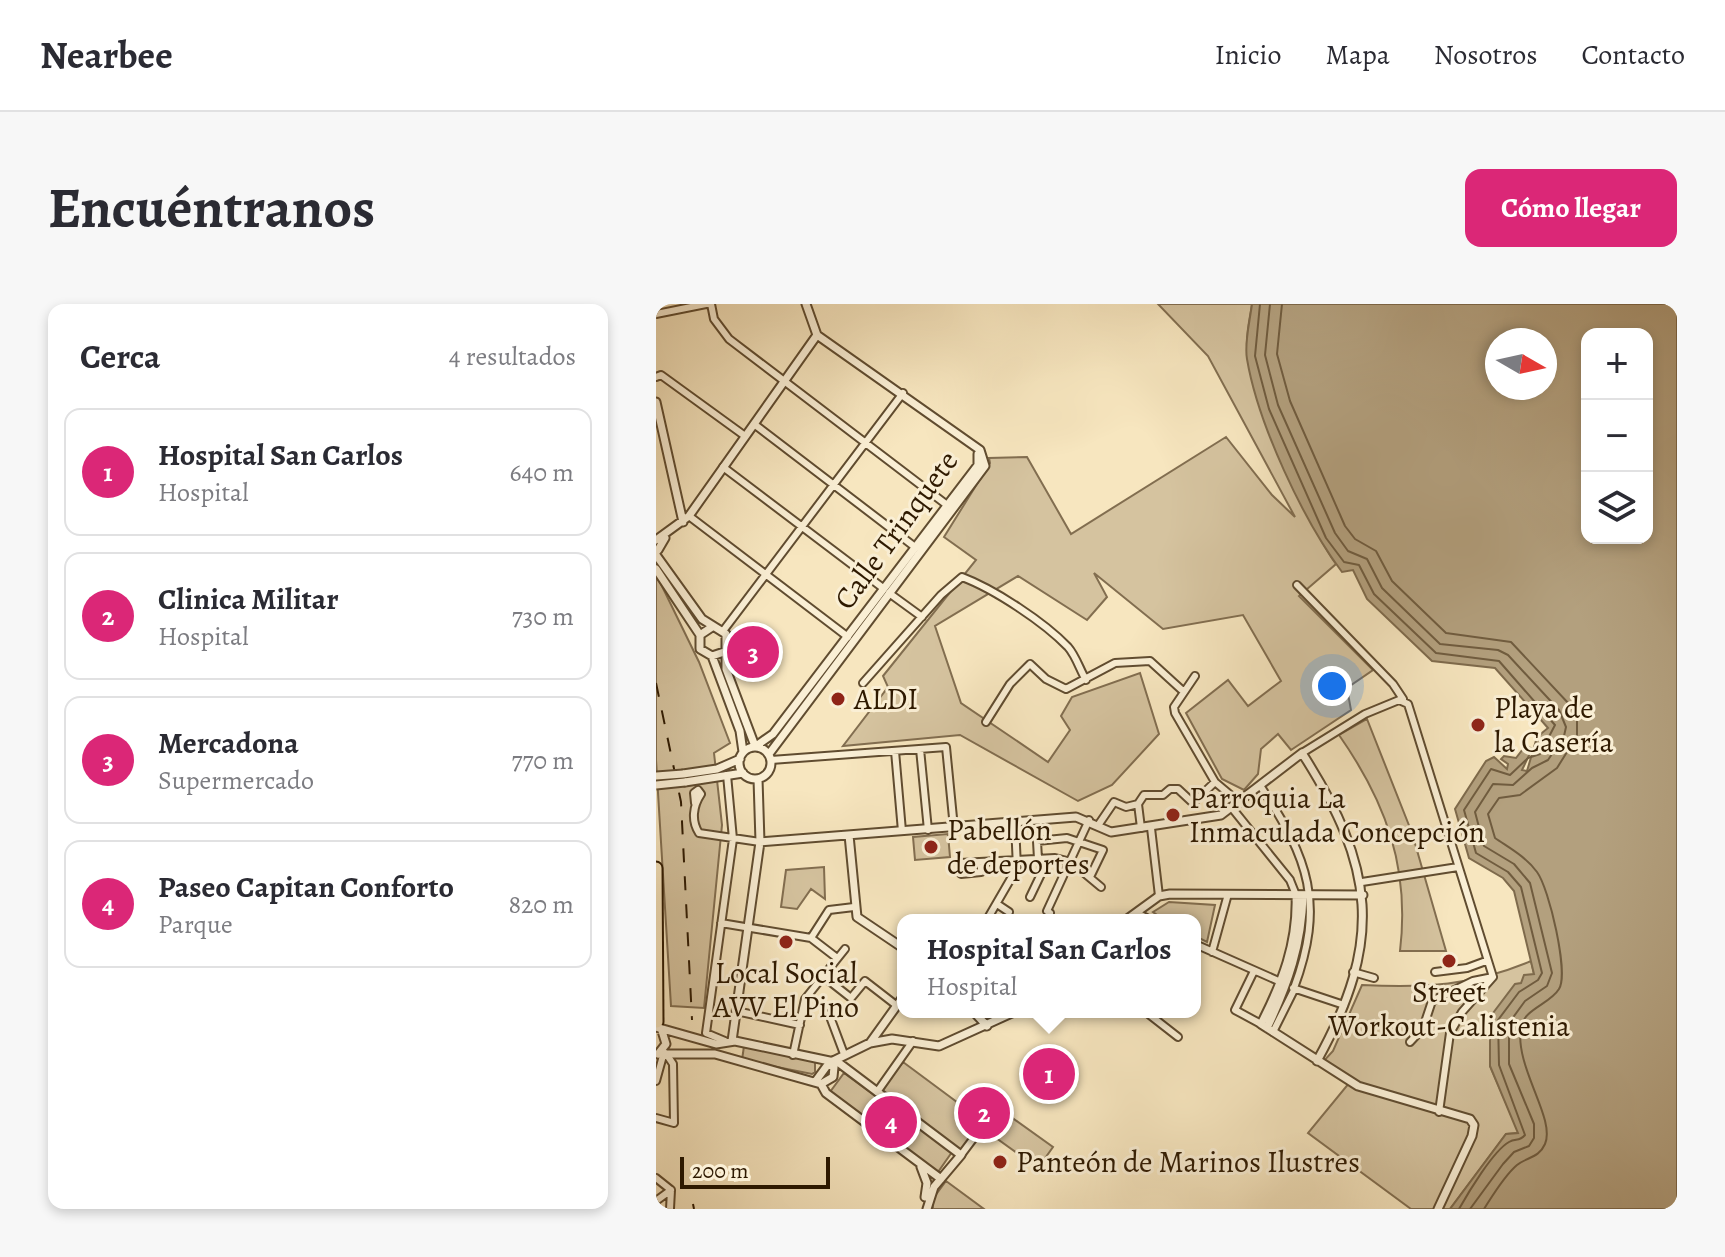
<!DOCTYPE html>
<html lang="es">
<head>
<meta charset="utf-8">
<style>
  body { margin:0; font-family:Alegreya,serif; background:#f7f7f7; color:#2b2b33 }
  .controls { position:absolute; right:24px; top:24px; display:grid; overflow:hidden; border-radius:16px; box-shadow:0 4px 12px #0003 }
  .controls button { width:72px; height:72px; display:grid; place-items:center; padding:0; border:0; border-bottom:2px solid #e1e1e2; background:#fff; color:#2b2b33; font:40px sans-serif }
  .compass { position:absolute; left:829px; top:24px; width:72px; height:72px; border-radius:50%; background:#fff; box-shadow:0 4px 12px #0003; rotate:99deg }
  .scale { position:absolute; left:24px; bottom:20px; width:150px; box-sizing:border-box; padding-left:8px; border:4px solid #2e1900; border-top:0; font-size:22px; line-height:28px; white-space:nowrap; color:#2e1900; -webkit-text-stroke:6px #faefd5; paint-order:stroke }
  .you { position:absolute; left:676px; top:382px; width:28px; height:28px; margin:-20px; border:6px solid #fff; border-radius:50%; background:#1a73e8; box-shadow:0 0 0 12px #1a73e833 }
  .badge { display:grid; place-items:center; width:52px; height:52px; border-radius:50%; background:#db2777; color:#fff; font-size:26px; font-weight:700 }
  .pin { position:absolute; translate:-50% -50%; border:4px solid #fff; box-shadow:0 2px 8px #0006 }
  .popup { position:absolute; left:241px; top:610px; width:304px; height:104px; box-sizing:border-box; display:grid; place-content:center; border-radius:16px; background:#fff; filter:drop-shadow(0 2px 6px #0005); font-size:26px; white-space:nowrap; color:#7c7c81 }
  .popup b { font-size:30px; color:#2b2b33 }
  .popup::after { content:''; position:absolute; left:50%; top:100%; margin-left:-16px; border:16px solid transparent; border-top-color:#fff }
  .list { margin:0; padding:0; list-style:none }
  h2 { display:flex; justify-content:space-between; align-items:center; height:104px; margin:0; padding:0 32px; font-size:34px }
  h2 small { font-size:26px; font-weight:400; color:#7c7c81 }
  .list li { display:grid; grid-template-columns:52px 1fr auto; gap:24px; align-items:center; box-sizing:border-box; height:128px; margin:0 16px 16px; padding:0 16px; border:2px solid #e1e1e2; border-radius:16px }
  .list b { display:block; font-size:30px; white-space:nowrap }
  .list p { margin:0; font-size:26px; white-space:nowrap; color:#7c7c81 }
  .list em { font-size:26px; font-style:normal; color:#7c7c81 }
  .icon { flex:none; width:44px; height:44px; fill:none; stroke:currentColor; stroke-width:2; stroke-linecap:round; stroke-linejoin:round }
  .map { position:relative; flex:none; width:1021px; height:905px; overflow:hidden; border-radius:16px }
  header { display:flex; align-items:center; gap:48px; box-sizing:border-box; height:112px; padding:0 40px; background:#fff; border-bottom:2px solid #e1e1e2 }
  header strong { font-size:38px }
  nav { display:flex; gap:44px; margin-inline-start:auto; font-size:28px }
  .intro { display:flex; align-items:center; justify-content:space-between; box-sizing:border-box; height:192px; padding:0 48px }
  h1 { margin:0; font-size:56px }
  .button { padding:20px 36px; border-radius:16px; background:#db2777; color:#fff; font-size:28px; font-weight:700 }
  main { display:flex; gap:48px; padding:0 48px }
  aside { flex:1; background:#fff; border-radius:16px; box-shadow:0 4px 12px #0003 }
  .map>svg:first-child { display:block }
  .green { fill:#d5c39f; stroke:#826e50; stroke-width:2 }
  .water { fill:#b3a07e; stroke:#7e6a4c; stroke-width:2; fill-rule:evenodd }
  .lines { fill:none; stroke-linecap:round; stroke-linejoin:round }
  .shore { stroke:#705c3f; stroke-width:2 }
  .minor-casing { stroke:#604c30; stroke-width:10 }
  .tertiary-casing { stroke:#604c30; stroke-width:11 }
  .motorway-casing { stroke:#2e1900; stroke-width:15 }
  .minor { stroke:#faefd5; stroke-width:6 }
  .tertiary { stroke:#faefd5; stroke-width:7 }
  .motorway { stroke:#f7e6bf; stroke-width:11 }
  .rail { stroke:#2e1900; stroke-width:2; stroke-dasharray:14 14; stroke-linecap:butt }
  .tertiary-bridge-casing { stroke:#604c30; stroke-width:11; stroke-linecap:butt }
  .tertiary-bridge { stroke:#faefd5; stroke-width:7 }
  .poi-dot { fill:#8f2418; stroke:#faefd5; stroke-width:3 }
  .labels { text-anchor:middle; stroke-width:6; stroke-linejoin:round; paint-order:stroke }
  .street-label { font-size:30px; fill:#2e1900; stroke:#faefd5 }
  .poi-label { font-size:30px; fill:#2e1900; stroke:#faefd5; text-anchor:start }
</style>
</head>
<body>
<header>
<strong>Nearbee</strong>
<nav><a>Inicio</a><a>Mapa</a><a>Nosotros</a><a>Contacto</a></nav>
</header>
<div class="intro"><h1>Encuéntranos</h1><a class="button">Cómo llegar</a></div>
<main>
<aside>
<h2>Cerca<small>4 resultados</small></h2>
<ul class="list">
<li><span class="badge">1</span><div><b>Hospital San Carlos</b><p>Hospital</p></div><em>640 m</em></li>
<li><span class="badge">2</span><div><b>Clinica Militar</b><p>Hospital</p></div><em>730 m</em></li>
<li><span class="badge">3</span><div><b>Mercadona</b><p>Supermercado</p></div><em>770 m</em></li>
<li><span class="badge">4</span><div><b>Paseo Capitan Conforto</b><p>Parque</p></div><em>820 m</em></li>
</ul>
</aside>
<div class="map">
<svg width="1021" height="905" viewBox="0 0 1021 905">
  <rect width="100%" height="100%" fill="#f7e6bf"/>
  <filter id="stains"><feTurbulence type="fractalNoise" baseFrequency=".0025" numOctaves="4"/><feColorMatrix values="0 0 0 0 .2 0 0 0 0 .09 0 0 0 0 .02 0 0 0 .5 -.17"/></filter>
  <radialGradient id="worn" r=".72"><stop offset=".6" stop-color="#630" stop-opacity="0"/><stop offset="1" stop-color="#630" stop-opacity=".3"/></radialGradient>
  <path class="green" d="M502,0H596C594,14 590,29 591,43C593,87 653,224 680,260L643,292L717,366L691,384L695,406L635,446L622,430L605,445L602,470L588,486L566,475L530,409L572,376L592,402L625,377L587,311L507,325L438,269L451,293L431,316L362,272L279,322L305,399L392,458L414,426L405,412L416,393L484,369L503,430L456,481L422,497L304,431L187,442L232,383L227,372L320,256L288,233L334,159L333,154L371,153L415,230L570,133L616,191L639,213L552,52Z
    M0,270L43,358L74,439L58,449L66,521L48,704L15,702L0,456Z
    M711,415L756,529L790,647H744C754,564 730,498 683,431Z
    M292,530L294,553L259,556L257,533Z
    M168,563L169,595L155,585L141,605L125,603L130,566Z
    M513,598L559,601L551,638L539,632V616H508L497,608Z
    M875,657L878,670L834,713V762L863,829L850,830L794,905H755L652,829L694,778L665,760L677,747L706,681C769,684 816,682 875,657Z
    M88,742L159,757V768L156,770L86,756Z
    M247,758L317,810L313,816L323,824L305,849L224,788Z
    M188,769L296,848L282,868L174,788Z
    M344,805L397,843L382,864L329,826Z
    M290,877L328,905H277L276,896Z"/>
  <path class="water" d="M596,0H1021V905H794L850,830L862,829L834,762V713L859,680L865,679L868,671L878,670L858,587L847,574L813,554L799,505L830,457L838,453L851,465L852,460L845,455L848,452L860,454L870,441L876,445L866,466L871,467L881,433L892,424L839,364L776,357L711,295L697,266L686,268C647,216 602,120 591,55C588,39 594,17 596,0ZM931,30H991V234H931ZM841,36H889V84H841Z"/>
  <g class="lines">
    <path class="shore" d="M604,0L599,52L613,105L670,234L688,258L703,261L718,290L780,349L843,357L899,421L884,450L872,454L854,471L835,465L808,506L820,549L852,568L865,583L886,669L882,676L863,688L842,716L843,761L869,831C863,838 860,834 853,838C837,847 812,889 803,905
      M614,0L609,51L622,101L679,229L692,247L711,255L726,284L784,340L842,346L852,351L903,406L910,423L908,432L892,456L876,464L857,481L837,480L819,508L828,542L858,560L874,579L896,669L891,682L869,697L853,719V760L878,820V834L873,842L858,848L847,860L814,905
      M626,0L621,50L634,97L689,222L699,235L720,247L736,277L790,329L855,338L914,401L921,416V432L901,464L864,491L843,494L832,510L839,534C855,545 870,553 881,568C893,584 913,669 903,685C894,700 868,705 865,723C858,763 900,814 889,840C883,854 871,853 861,861C848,872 837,891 828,905"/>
    <g class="minor-casing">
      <path id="minor" d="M55,0L58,15L73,35L291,201
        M0,10L50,0
        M0,73L5,71L89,132
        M98,120L259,243
        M67,163L227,284
        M33,212L192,333
        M641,281L737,380L747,395
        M233,289L266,313
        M67,327L247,89
        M539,372L518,403L519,409L559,478L584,499
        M207,379L285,291L306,273C338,285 388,318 412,343C420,352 424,366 430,376
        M330,418L354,380L374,360L390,375L410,385L459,359L494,357L528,388
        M264,445L272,526
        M239,447L246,527
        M646,449L709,410L743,396L752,400L837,673
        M115,456L290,443L298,524
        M605,483C653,555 669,600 638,684
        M39,499L38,489L42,486L45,490C37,502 35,517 43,529L104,538
        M482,500L488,491H507L514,485H522L537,499L559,478
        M482,500L485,524
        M576,504L634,576L640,591
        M443,520L458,498L470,503L482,500
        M495,524L503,592
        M382,555L381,537L411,534L447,546L434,573
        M325,558V568L305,570L304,559L399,554L415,558L445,583
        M706,578L802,563
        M374,593L386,568L385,555
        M341,600L353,608
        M394,609L391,607L433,516
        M481,609L494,616
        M332,614L361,564L359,519
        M65,619L155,634L181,654
        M155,634L173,606L198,603
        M539,640L627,679
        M556,648L572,590
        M598,667L579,706L605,720
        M697,668L718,674
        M779,668L811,664L830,657
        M167,672L195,694L209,677L240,701
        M637,684L688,701
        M80,707L144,721
        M490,708L522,733
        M173,710L188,750
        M617,728L639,684
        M69,737L50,729L77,535L71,471
        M754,738L767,724L776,697L817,677L837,673
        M137,751L149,695L189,645
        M0,777L8,748
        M221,788L257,737
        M783,808L794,729L806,708L837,673
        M0,814L18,819L17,760L11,751
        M305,851L326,823
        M0,874L15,886
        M0,897L15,886
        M14,905L15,886"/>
    </g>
    <g class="tertiary-casing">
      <path id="tertiary" d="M0,98L27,218
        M0,236L33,212L161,31
        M2,246L9,234
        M0,251L46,315L70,330V365L99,442
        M0,265L44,331
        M56,323L44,331V345L56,352L68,348
        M56,352L84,427L87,448
        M100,442L117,430L322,161V150
        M83 459a16 16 0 1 1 32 0a16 16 0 1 1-32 0Z
        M113,450L329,162L324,146L161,31L150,0
        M27,470L61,465L84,455
        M29,478L87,469
        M193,531L201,613L247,644
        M104,538L420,513L455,528L565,511L646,449C719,563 728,636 661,757
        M640,591C642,639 626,679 605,720L702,782L814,815L818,821L816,832L782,905
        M470,616L503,592L514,590L707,591
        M318,708L331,722
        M0,723L60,740L79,737L183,759L305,851L278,883L271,905
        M611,724C632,680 646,640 647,591
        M76,737L104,538L102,475
        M214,739L247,693
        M2,750L10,740L6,727
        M3,750H59L165,780L177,773L178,763L174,760
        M159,778L173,759L214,739L236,735L283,742L358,708
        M165,780L170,789L285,875
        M265,863L271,879L269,893"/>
    </g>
    <g class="motorway-casing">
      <path id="motorway" d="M0,564L1,718"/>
    </g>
    <use href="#minor" class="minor"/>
    <use href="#tertiary" class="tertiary"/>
    <use href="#motorway" class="motorway"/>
    <path class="rail" d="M0,379L25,498L36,716
      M37,900L38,905"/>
    <g class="tertiary-bridge-casing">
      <path id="tertiary-bridge" d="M0,472L27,470
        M0,481L29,478"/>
    </g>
    <use href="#tertiary-bridge" class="tertiary-bridge"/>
  </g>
  <g class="poi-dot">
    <circle cx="182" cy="395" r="8"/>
    <circle cx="822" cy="421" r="8"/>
    <circle cx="517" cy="511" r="8"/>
    <circle cx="275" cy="543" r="8"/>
    <circle cx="130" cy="638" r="8"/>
    <circle cx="793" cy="657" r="8"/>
    <circle cx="344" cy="858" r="8"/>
  </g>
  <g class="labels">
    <g class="street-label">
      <text transform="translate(240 226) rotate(-54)" y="10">Calle Trinquete</text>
    </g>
    <g class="poi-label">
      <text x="198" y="405">ALDI</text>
      <text x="838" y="414">Playa de<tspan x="838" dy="34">la Casería</tspan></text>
      <text x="533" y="504">Parroquia La<tspan x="533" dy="34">Inmaculada Concepción</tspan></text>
      <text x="291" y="536">Pabellón<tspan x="291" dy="34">de deportes</tspan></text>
      <text x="130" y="679" text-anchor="middle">Local Social<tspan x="130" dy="34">AVV El Pino</tspan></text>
      <text x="793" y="698" text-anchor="middle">Street<tspan x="793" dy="34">Workout-Calistenia</tspan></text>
      <text x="360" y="868">Panteón de Marinos Ilustres</text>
    </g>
  </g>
  <rect width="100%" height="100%" filter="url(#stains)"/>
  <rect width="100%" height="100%" fill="url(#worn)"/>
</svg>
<div class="controls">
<button>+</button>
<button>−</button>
<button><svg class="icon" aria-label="layers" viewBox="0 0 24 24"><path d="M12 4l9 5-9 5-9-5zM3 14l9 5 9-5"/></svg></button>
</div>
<svg class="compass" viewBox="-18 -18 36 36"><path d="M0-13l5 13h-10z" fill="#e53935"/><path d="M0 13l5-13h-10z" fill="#7c7c81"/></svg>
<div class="scale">200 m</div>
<div class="you"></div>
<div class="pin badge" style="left:393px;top:770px">1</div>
<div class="popup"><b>Hospital San Carlos</b>Hospital</div>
<div class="pin badge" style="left:328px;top:809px">2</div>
<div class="pin badge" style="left:97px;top:348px">3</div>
<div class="pin badge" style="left:235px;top:818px">4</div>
</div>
</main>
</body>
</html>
